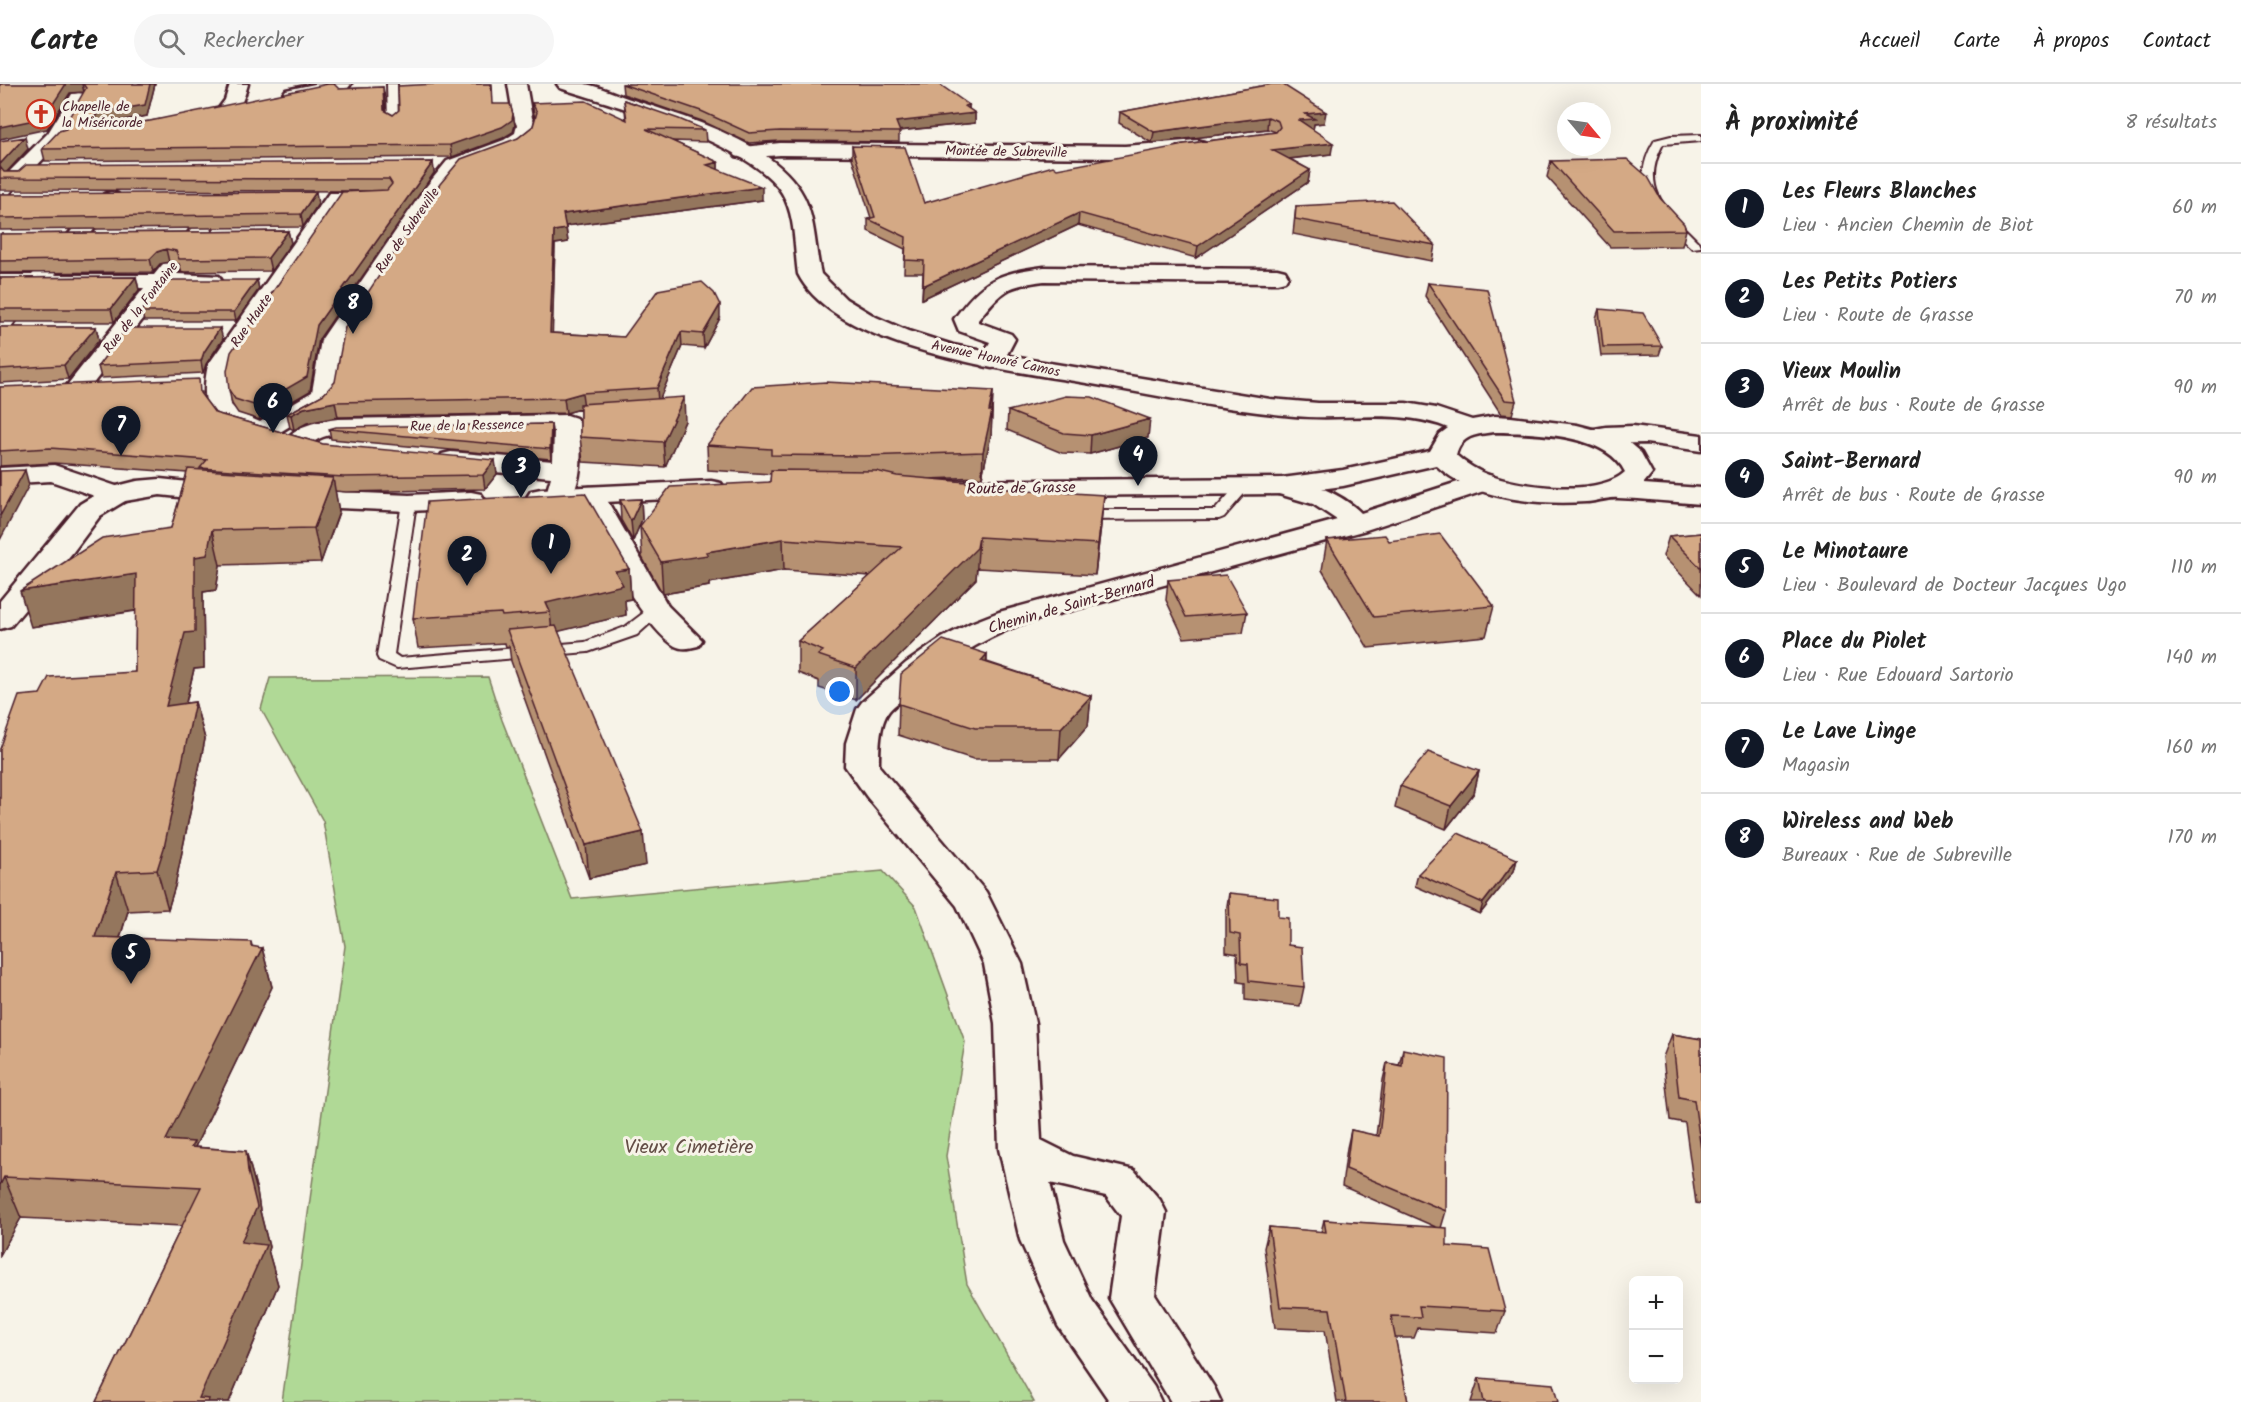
<!DOCTYPE html>
<html lang="fr">
<head>
<meta charset="utf-8">
<style>
  body { margin:0; font-family:Kalam,sans-serif; background:#f6f6f6; color:#222 }
  .controls { position:absolute; right:18px; bottom:18px; display:grid; overflow:hidden; border-radius:9px; box-shadow:0 6px 24px #0002 }
  .controls button { width:54px; height:54px; display:grid; place-items:center; padding:0; border:0; border-bottom:2px solid #e0e0e0; background:#fff; color:#222; font:30px sans-serif }
  .compass { position:absolute; left:1557px; top:18px; width:54px; height:54px; border-radius:50%; background:#fff; box-shadow:0 6px 24px #0002; rotate:119deg }
  .you { position:absolute; left:840px; top:608px; width:21px; height:21px; margin:-15px; border:4px solid #fff; border-radius:50%; background:#1a73e8; box-shadow:0 0 0 9px #1a73e833 }
  .badge { display:grid; place-items:center; width:39px; height:39px; border-radius:50%; background:#111827; color:#fff; font-size:20px; font-weight:700 }
  .pin { position:absolute; translate:-50% -50px; filter:drop-shadow(0 2px 3px #0008) }
  .pin::after { content:''; position:absolute; top:32px; width:21px; height:18px; background:inherit; clip-path:polygon(0 0,100% 0,50% 100%) }
  .list { margin:0; padding:0; list-style:none }
  h2 { display:flex; justify-content:space-between; align-items:center; height:78px; margin:0; padding:0 24px; font-size:26px }
  h2 small { font-size:20px; font-weight:400; color:#767676 }
  .list li { display:grid; grid-template-columns:39px 1fr auto; gap:18px; align-items:center; box-sizing:border-box; height:90px; padding:0 24px; border-top:2px solid #e0e0e0 }
  .list b { display:block; font-size:22px; white-space:nowrap }
  .list p { margin:0; font-size:20px; white-space:nowrap; color:#767676 }
  .list em { font-size:20px; font-style:normal; color:#767676 }
  .icon { flex:none; width:33px; height:33px; fill:none; stroke:currentColor; stroke-width:2; stroke-linecap:round; stroke-linejoin:round }
  .map { position:relative; flex:none; width:1701px; height:1318px; overflow:hidden }
  header { display:flex; align-items:center; gap:36px; box-sizing:border-box; height:84px; padding:0 30px; background:#fff; border-bottom:2px solid #e0e0e0 }
  header strong { font-size:28px }
  nav { display:flex; gap:33px; margin-inline-start:auto; font-size:21px }
  .search { width:420px; height:54px; background:#f6f6f6; display:flex; align-items:center; gap:15px; box-sizing:border-box; padding:0 21px; border-radius:33px; color:#767676; font-size:22px }
  main { display:flex }
  aside { flex:1; background:#fff }
  .map>svg:first-child { display:block }
  .green { fill:#b0d996; stroke:#7d7c60; stroke-width:1.5 }
  .lines { fill:none; stroke-linecap:round; stroke-linejoin:round }
  .lane-casing { stroke:#4a1f2b; stroke-width:4 }
  .street-casing { stroke:#4a1f2b; stroke-width:5 }
  .secondary-casing { stroke:#4a1f2b; stroke-width:5 }
  .lane { fill:#f7f3e8; fill-rule:evenodd }
  .street { fill:#f7f3e8; fill-rule:evenodd }
  .secondary { fill:#f7f3e8; fill-rule:evenodd }
  .wall { fill:#b69172; stroke:#4a1f2b; stroke-width:1.5 }
  .shaded-wall { fill:#94765d; stroke:#4a1f2b; stroke-width:1.5 }
  .building { fill:#d4a985; stroke:#4a1f2b; stroke-width:1.5 }
  .labels { text-anchor:middle; stroke-width:6; stroke-linejoin:round; paint-order:stroke }
  .far-poi-label { font-size:14px; fill:#4a1f2b; stroke:#f7f3e8; text-anchor:start }
  .far-street-label { font-size:14px; fill:#4a1f2b; stroke:#f7f3e8 }
  .street-label { font-size:16px; fill:#4a1f2b; stroke:#f7f3e8 }
  .near-park-label { font-size:20px; fill:#644e46; stroke:#f7f3e8 }
</style>
</head>
<body>
<header>
<strong>Carte</strong>
<div class="search"><svg class="icon" aria-label="search" viewBox="0 0 24 24"><circle cx="10" cy="10" r="6"/><path d="M15 15l6 6"/></svg>Rechercher</div>
<nav><a>Accueil</a><a>Carte</a><a>À propos</a><a>Contact</a></nav>
</header>
<main>
<div class="map">
<svg width="1701" height="1318" viewBox="0 0 1701 1318">
  <rect width="100%" height="100%" fill="#f7f3e8"/>
  <filter id="ink" filterUnits="userSpaceOnUse"><feTurbulence type="fractalNoise" baseFrequency=".0167" numOctaves="2"/><feDisplacementMap in="SourceGraphic" scale="12" xChannelSelector="R" yChannelSelector="G"/><feConvolveMatrix kernelMatrix="1 2 1 2 8 2 1 2 1" color-interpolation-filters="sRGB"/></filter>
  <g filter="url(#ink)">
    <path class="green" d="M488,593L502,636L572,815L883,787L916,823L965,958L946,1072L967,1200L1034,1318H282L345,862L323,737L261,625L270,594Z"/>
    <g class="lines">
      <g class="lane-casing">
        <path id="lane" d="M387,0H397L398,37L393,40L388,37Z
          M1701,51V57L1663,60C1638,107 1669,128 1700,160L1701,163L1692,164C1658,131 1625,105 1655,56L1671,52Z
          M1243,399L1250,403L1224,433L1219,435L1077,436L1069,431L1077,426H1215L1238,400Z
          M409,415L416,419L394,570L400,574L585,558L625,543L650,524L656,522L664,527L637,551L588,568L397,584L379,576L377,572L402,419Z"/>
      </g>
      <g class="street-casing">
        <path id="street" d="M230,0H248C244,14 240,32 222,28L219,24L225,16Z
          M315,0H351L348,4L292,15L286,14L283,10L286,6Z
          M508,0H526L532,34L536,39L533,52L518,64L461,85L440,111L345,256L336,311L333,316L280,348L276,354C264,357 255,354 244,350C206,337 200,319 208,281L329,109H343L346,113L232,281L229,297L231,321L239,329L260,338L312,308L321,256L425,104L447,77L504,56L515,49L517,41L514,36Z
          M78,9L84,10L87,14L62,56L7,112L0,114V97L48,49L72,10Z
          M1197,56L1204,58L1207,62L1204,66L1125,74L780,71L743,74L736,72L733,68L736,64L780,59L1125,62Z
          M111,108L118,110L121,114L55,191H154L219,110H233L236,114L177,190L219,192L222,197L219,202L167,204L85,310L76,312L67,310L64,305L144,204H44L8,246L0,248V227L20,205H0V191H32L104,110Z
          M1044,183L1277,185L1285,187L1288,192L1285,197L1277,199L1044,197C1005,202 1002,207 978,236V238L1011,250L1015,255L1001,282L992,284L983,282L980,277L990,258L959,247L954,235C982,196 998,189 1044,183Z
          M567,331L576,334L580,339C580,362 584,393 571,413L561,415L551,413L547,407L551,393L451,384L442,382L438,376L442,370L451,368L553,377L554,347L338,351C334,351 328,351 323,353C309,358 305,368 288,364L284,358C296,340 318,338 338,335Z
          M1633,342L1701,351V367L1646,359L1592,360L1583,357L1579,352L1583,347L1606,343Z
          M54,381L125,405L129,411L125,417L115,419L51,397L0,400V384Z
          M1483,390L1493,392L1496,398L1493,404L1366,446L1021,540C979,557 943,579 910,609C904,615 895,620 889,627C879,640 879,666 879,682L986,808L1022,880L1035,939L1041,1056L1073,1072L1134,1086L1160,1116L1166,1128L1155,1211L1214,1303L1221,1318H1171L1109,1214L1121,1132L1106,1112L1050,1099L1064,1156L1092,1216L1154,1303L1161,1318H1110L1058,1242L1020,1156L999,1065L995,939L984,880L957,822L867,713L845,682L846,659L857,625L862,618L906,579L942,554L971,539L999,528L1337,436L1313,420L1272,408L1269,402L1272,396C1298,390 1343,410 1361,429Z
          M590,403L600,405L604,411L668,522L702,556L698,562C690,564 683,566 675,562C638,538 599,452 576,411L580,405Z"/>
      </g>
      <g class="secondary-casing">
        <path id="secondary" d="M557,0C566,0 576,0 585,0C601,3 617,11 633,16C686,33 769,57 800,106C816,131 814,162 821,190L846,215L876,233L908,247L953,261L1019,274L1270,315L1318,319H1406L1436,324L1472,336L1495,332L1511,333L1577,341L1608,349L1627,357L1641,369L1652,389L1643,400L1701,404V420C1673,418 1645,415 1618,414C1607,413 1596,418 1586,418C1538,421 1473,416 1436,381L1343,402L1282,410L934,413L924,411L920,405L924,399L934,397L1282,394L1343,386L1430,367L1440,350L1448,344C1400,324 1344,337 1294,332C1226,326 1160,312 1092,300C1015,287 837,267 798,190C794,163 796,133 782,109C752,59 615,22 560,4ZM1495,348C1533,349 1606,349 1625,388C1598,413 1524,403 1491,392C1478,387 1466,380 1456,371C1461,351 1477,350 1495,348Z
          M160,395L226,402L236,404L240,410L236,416L226,418L160,411L125,417L100,432L73,468L11,542L0,545V517L80,420L105,405L137,397Z
          M711,397L721,399L725,405L721,411L711,413L541,421L531,419L527,413L531,407L541,405Z
          M292,406L409,411L471,408L481,410L485,416L481,422L471,424L409,427L292,422L282,420L278,414L282,408Z"/>
      </g>
      <use href="#lane" class="lane"/>
      <use href="#street" class="street"/>
      <use href="#secondary" class="secondary"/>
    </g>
    <path class="wall" d="M0,0H155L147,32L100,40V41L106,43L150,37L339,5L383,3L385,27L393,31L436,0H492L493,20L513,30L515,41L513,48L503,54L452,73L45,77L42,65L66,45L84,8L70,9L47,45Z
      M622,0L969,21V25L975,29V39L899,47V58L780,57L749,59L702,37L623,10Z
      M1272,0L1324,39L1314,40L1313,46L1331,70L1290,75L1310,86L1308,98L1196,174L1078,141L922,215L923,189H904L905,165L868,147V135L871,134L852,74V62L924,119L1176,63L1177,61L1276,48L1267,45L1152,59L1119,39L1120,28Z
      M624,16L705,46L706,58L672,57L718,78V86L762,116L566,142L568,158L555,160L552,249L624,253L720,234L704,264L682,262L660,314L685,337L665,383L583,378L580,353V325L566,329L338,333L307,339L294,346L290,344L287,330L324,310L335,298L518,54L533,42L535,34L534,30L532,19L626,36Z
      M0,57L28,65L6,88L433,78L434,89L319,255L310,307L260,336L238,329L232,320L229,306L377,107L0,106Z
      M1551,77L1660,114L1686,146L1682,162L1610,163L1547,93Z
      M0,110L318,120L303,143L0,146Z
      M1296,122L1435,161L1432,177L1293,150Z
      M288,147L291,159L271,187L182,188L179,180L169,178L160,180L153,188L0,189V150Z
      M136,193L139,206L114,238H0V194Z
      M257,196L259,205L236,237H144L141,228Z
      M1428,199L1516,317L1512,331L1501,330L1425,212Z
      M1599,225L1662,262L1659,271L1601,272L1596,234Z
      M0,243H96L99,256L68,295L0,299Z
      M223,255L206,280L203,289L101,294L98,282Z
      M0,303L202,308V312L215,329L323,360L497,390L485,405L346,408L335,407L339,428L321,478L220,481L216,506L203,508L204,584L194,585L186,619L195,618L205,655L175,802L168,825L128,827L120,854L262,864L272,903L195,1063L246,1067L257,1107L260,1127L269,1163L268,1166L278,1201L229,1318H96L182,1142L21,1134L0,1171V665L40,610L135,588L136,527L31,543L171,444L187,389L54,379L0,382Z
      M993,307L991,351L982,393L927,395L978,403L1101,441L1095,491L977,484L976,495L856,616L819,604V597L798,589V557L870,492L784,486L709,499V502L663,510L642,473L640,442L770,398L771,390L708,386L707,361Z
      M1008,327L1148,354L1090,370L1062,369L1007,346Z
      M551,340L552,349L551,375L331,355L329,345Z
      M641,415L642,435L633,457L621,436L620,416Z
      M1701,449V511L1663,472L1669,452Z
      M1327,456L1389,457L1494,522L1486,552L1368,564L1322,486Z
      M629,485L631,515L625,516L626,531L558,547L646,781L589,794L511,577L509,562L506,563L505,559L418,564L413,534Z
      M1168,496L1247,528L1243,549L1184,554L1166,516Z
      M987,570V578L1091,612L1088,642L1059,675H973L898,651L899,620Z
      M1479,687L1474,709L1446,745L1395,724L1400,702Z
      M1517,775L1514,787L1480,830L1415,802L1418,790Z
      M1229,809L1278,833L1304,903L1300,922L1245,916V899L1238,898L1237,870L1226,868V828Z
      M1672,950L1701,955V1120L1696,1119L1685,1039L1670,1036L1663,973Z
      M1403,965L1446,1127L1441,1144L1447,1162L1505,1227L1497,1249L1418,1244L1414,1254H1395L1408,1318H1337L1325,1246L1275,1244L1264,1164L1269,1143L1321,1148L1324,1136L1438,1144L1342,1102L1347,1064L1351,1046L1376,1052L1383,996L1387,979L1399,981Z
      M1479,1294L1558,1318H1471Z"/>
    <path class="shaded-wall" d="M66,0H82L84,8L70,9L47,45L0,55V43Z
      M150,0H155L147,32L100,40L97,45L94,34L98,29Z
      M383,3L385,14L386,37L384,26Z
      M969,21V30L975,29V39L896,47V38Z
      M1326,28L1324,39L1314,40L1313,46L1299,36L1305,30Z
      M513,30L515,41L513,48L503,54L452,73L450,61Z
      M1268,33L1267,45L1152,59L1154,48Z
      M25,53L28,65L2,93L0,85V80Z
      M1333,59L1331,70L1271,77L1272,66Z
      M433,78L434,89L319,255L310,307L260,336L257,322L317,241Z
      M718,78V90L707,81Z
      M1310,86L1308,98L1196,174L1198,162Z
      M762,103V116L565,142L563,130Z
      M316,108L318,120L303,143L301,130Z
      M1079,129L1078,141L922,215L923,202Z
      M566,145L568,158L555,160L552,263L550,249L554,147Z
      M288,147L291,159L271,187L268,174Z
      M166,165L169,178L160,180L153,188L150,175L157,168Z
      M136,193L139,206L114,238L111,225Z
      M257,196L259,205L236,237L234,228Z
      M720,221V234L704,264L703,250Z
      M96,243L99,256L68,295L64,281Z
      M220,244L223,255L206,280L203,289L201,277L204,268Z
      M681,248L682,262L658,319L657,304Z
      M993,307L991,351L982,393L983,368Z
      M582,309L584,324L566,329L564,314Z
      M684,313L685,337L665,383L663,358Z
      M335,318L338,333L307,339L294,346L291,331L304,324Z
      M1150,335L1148,354L1090,370L1091,351Z
      M551,340L552,349L551,375L550,365Z
      M495,376L497,390L485,405L483,391Z
      M25,386L29,401L0,456V432Z
      M333,394L339,428L321,478L314,444Z
      M1104,411L1101,441L1095,491L1098,460Z
      M641,415L642,435L633,457L631,437Z
      M212,446L220,481L216,506L203,508L204,584L194,585L176,659L166,622L195,473Z
      M979,453L976,495L856,616V584Z
      M783,455L784,486L709,499V502L663,510L661,478L706,468Z
      M629,485L631,515L625,516L626,531L552,549L550,528L546,519L615,487Z
      M136,490L146,525L31,543L20,507Z
      M987,570L985,601L981,577Z
      M1091,612L1088,642L1059,675L1061,644Z
      M195,618L205,655L175,802L168,825L157,786Z
      M1479,687L1474,709L1446,745L1451,722Z
      M643,748L646,781L589,794L586,761Z
      M1517,775L1514,787L1480,830L1483,819Z
      M116,788L128,827L108,893L95,853Z
      M251,858L256,876L262,864L272,903L195,1063L206,1098L166,1056L251,862Z
      M246,1067L257,1107L260,1127L269,1163L268,1166L278,1201L229,1318H200L199,1314L241,1158L248,1087Z
      M4,1093L21,1134L0,1171V1101Z"/>
    <path class="building" d="M0,0H66L44,34L0,43Z
      M83,0H150L145,21L98,29L94,34L96,40L106,43L150,37L328,0H334L339,5L383,3L384,26L393,31L399,26L398,2L436,0H491L492,20H510L513,30L512,36L502,43L450,61L42,65L59,47L66,45L67,37L86,4Z
      M622,0H939L969,21L965,22L975,29L896,38L900,48L780,47L749,49L701,27Z
      M1272,0H1282L1326,28L1305,30L1315,35L1299,36L1333,59L1272,66L1310,86L1198,162L1079,129L923,202L924,177L905,176L906,153L868,135L875,133L852,62L905,63L924,119L1053,82L1057,85L1179,62L1177,61L1276,48L1280,43L1278,37L1268,33L1154,48L1120,28Z
      M624,16L679,35L705,46L646,45L718,78L707,81L762,103L563,130L566,145L554,147L550,249L624,253L658,206L702,198L714,209L720,221L703,250L681,248L657,304L582,309L564,314L335,318L304,324L291,331L287,330L324,310L335,298L345,243L440,100L461,75L518,54L533,42L537,28L532,19L586,17L627,36Z
      M25,53L0,80V57Z
      M1627,75L1648,93L1660,114L1684,140L1686,146L1614,147L1551,77Z
      M433,78L317,241L307,293L257,322L235,315L229,306L227,287L231,268L342,108L387,106L392,100L389,95L0,94V83L4,88H18L26,81Z
      M316,108L301,130L0,134V110Z
      M1392,117L1435,161L1295,135L1296,122Z
      M288,147L268,174L179,175L176,167L166,165L157,168L150,175L0,177V150Z
      M136,193L111,225H0V194Z
      M166,196H257L234,228H141Z
      M1428,199L1487,205L1516,317L1505,316Z
      M1599,225L1643,229L1662,262L1603,263Z
      M0,243H96L64,281L0,285Z
      M126,244H220L204,268L201,277L98,282Z
      M199,295L200,309L215,329L323,360L495,376L483,391L344,393L200,384L207,376L50,364L0,367V303Z
      M826,298L993,307L989,327H992L983,368L864,372L771,371V365L707,361L752,303Z
      M1066,312L1092,313L1150,335L1091,351L1064,349L1008,327Z
      M684,313L663,358L580,353V320Z
      M551,340L550,365L329,345L336,343Z
      M188,385L333,394L314,444L212,446L207,471L195,473V548L185,549L166,622L195,618L164,764L157,786L116,788L95,853L251,858V862L262,864L166,1056L194,1058L191,1063L246,1067L248,1087L257,1123L241,1158L266,1161L199,1314L209,1315L208,1318H96L201,1103L4,1093L0,1101V665L19,612L40,610L49,593L135,588L136,490L20,507L102,454L171,444Z
      M25,386L0,432V387Z
      M771,386L876,387L897,392L978,399L977,403L1104,411L1098,460L979,453L977,464L856,584L818,571L823,567L798,557L902,463L783,455L706,468L708,471L661,478L640,442L670,403L770,398Z
      M585,409L629,485L615,487L623,501L546,519L550,528L502,532L501,529L413,534L427,418Z
      M641,415L631,437L620,416Z
      M1701,449V484L1669,452Z
      M1440,450L1494,522L1374,533L1327,456L1385,451L1389,457Z
      M1226,491L1247,528L1186,533L1168,496Z
      M556,542L643,748L586,761L507,546Z
      M943,556L987,570L981,577L1091,612L1061,644H975L899,620L901,590Z
      M1428,668L1479,687L1451,722L1400,702Z
      M1458,749L1517,775L1483,819L1418,790Z
      M1229,809L1278,814V833L1288,834V861L1302,863L1304,903L1249,897L1248,880L1241,879L1240,851L1230,849Z
      M1672,950L1701,955V1066L1694,1016L1679,1013Z
      M1403,965L1447,974L1446,1127L1346,1085L1351,1046L1379,1052L1387,979L1402,982Z
      M1324,1136L1447,1144V1162L1489,1165L1505,1227L1419,1222L1421,1233L1391,1232L1408,1318H1346L1330,1225L1280,1223L1269,1143L1326,1148Z
      M1479,1294L1553,1300L1558,1318H1484Z"/>
  </g>
  <defs>
    <g id="church-ring" transform="scale(1.5)"><circle r="9.5" fill="#f7f3e8" stroke="#c8321e" stroke-width="1.5"/><path d="M-1.2-6h2.4v3.5h3.3v2.4h-3.3V6h-2.4V-.1h-3.3v-2.4h3.3Z" fill="#c8321e"/></g>
  </defs>
  <g fill-rule="evenodd">
    <use href="#church-ring" x="41" y="30"/>
  </g>
  <g class="labels">
    <g class="far-poi-label">
      <text x="62" y="27">Chapelle de<tspan x="62" dy="16">la Miséricorde</tspan></text>
    </g>
    <g class="far-street-label">
      <text transform="translate(1006 67) rotate(1)" y="5">Montée de Subreville</text>
      <text transform="translate(407 146) rotate(-55)" y="5">Rue de Subreville</text>
      <text transform="translate(140 223) rotate(-52)" y="5">Rue de la Fontaine</text>
      <text transform="translate(251 236) rotate(-55)" y="5">Rue Haute</text>
      <text transform="translate(996 274) rotate(12)" y="5">Avenue Honoré Camos</text>
      <text transform="translate(467 341) rotate(-1)" y="5">Rue de la Ressence</text>
    </g>
    <g class="street-label">
      <text transform="translate(1021 403) rotate(-1)" y="6">Route de Grasse</text>
      <text transform="translate(1071 520) rotate(-16)" y="6">Chemin de Saint-Bernard</text>
    </g>
    <g class="near-park-label">
      <text x="689" y="1069">Vieux Cimetière</text>
    </g>
  </g>
</svg>
<div class="controls">
<button>+</button>
<button>−</button>
</div>
<svg class="compass" viewBox="-18 -18 36 36"><path d="M0-13l5 13h-10z" fill="#e53935"/><path d="M0 13l5-13h-10z" fill="#767676"/></svg>
<div class="you"></div>
<div class="pin badge" style="left:551px;top:490px">1</div>
<div class="pin badge" style="left:467px;top:502px">2</div>
<div class="pin badge" style="left:521px;top:414px">3</div>
<div class="pin badge" style="left:1138px;top:402px">4</div>
<div class="pin badge" style="left:131px;top:900px">5</div>
<div class="pin badge" style="left:273px;top:349px">6</div>
<div class="pin badge" style="left:121px;top:372px">7</div>
<div class="pin badge" style="left:353px;top:250px">8</div>
</div>
<aside>
<h2>À proximité<small>8 résultats</small></h2>
<ul class="list">
<li><span class="badge">1</span><div><b>Les Fleurs Blanches</b><p>Lieu · Ancien Chemin de Biot</p></div><em>60 m</em></li>
<li><span class="badge">2</span><div><b>Les Petits Potiers</b><p>Lieu · Route de Grasse</p></div><em>70 m</em></li>
<li><span class="badge">3</span><div><b>Vieux Moulin</b><p>Arrêt de bus · Route de Grasse</p></div><em>90 m</em></li>
<li><span class="badge">4</span><div><b>Saint-Bernard</b><p>Arrêt de bus · Route de Grasse</p></div><em>90 m</em></li>
<li><span class="badge">5</span><div><b>Le Minotaure</b><p>Lieu · Boulevard de Docteur Jacques Ugo</p></div><em>110 m</em></li>
<li><span class="badge">6</span><div><b>Place du Piolet</b><p>Lieu · Rue Edouard Sartorio</p></div><em>140 m</em></li>
<li><span class="badge">7</span><div><b>Le Lave Linge</b><p>Magasin</p></div><em>160 m</em></li>
<li><span class="badge">8</span><div><b>Wireless and Web</b><p>Bureaux · Rue de Subreville</p></div><em>170 m</em></li>
</ul>
</aside>
</main>
</body>
</html>
